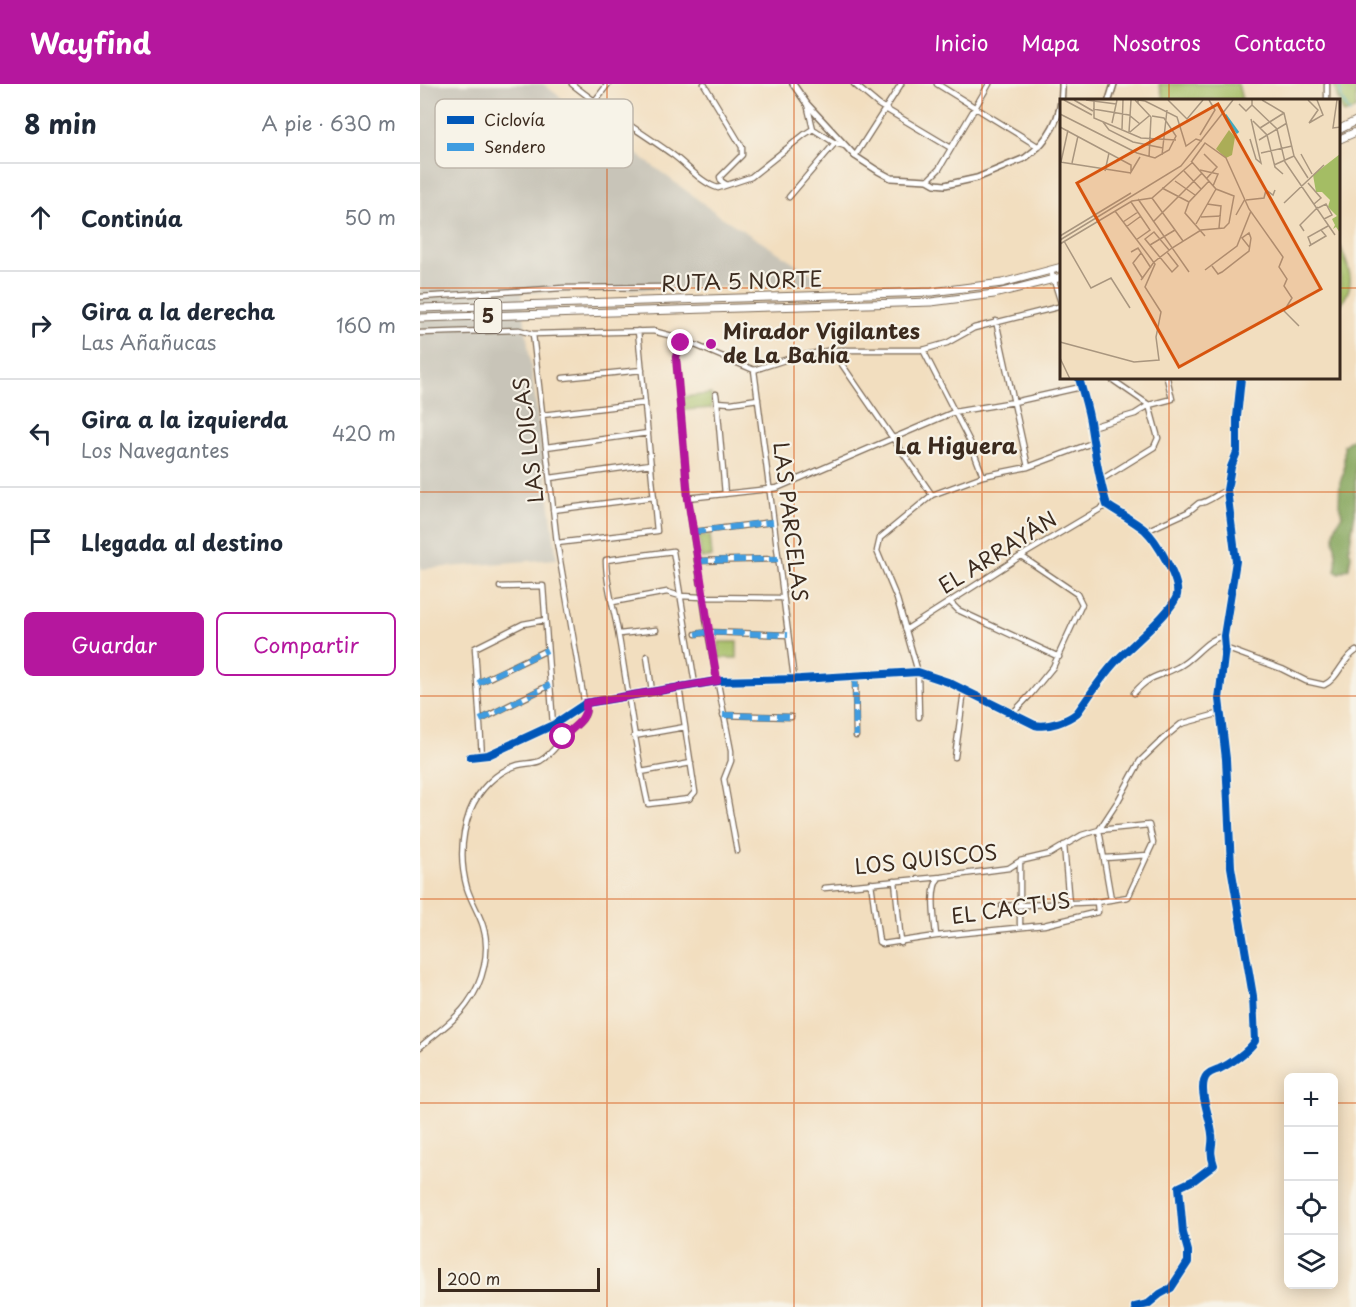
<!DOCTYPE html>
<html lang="es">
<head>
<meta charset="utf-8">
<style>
  body { margin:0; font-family:"Playpen Sans",sans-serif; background:#f2f2f3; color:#1f2937 }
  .controls { position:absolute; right:18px; bottom:18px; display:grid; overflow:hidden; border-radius:9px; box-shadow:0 3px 15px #0003 }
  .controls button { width:54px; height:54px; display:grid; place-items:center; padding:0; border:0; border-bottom:2px solid #e0e1e3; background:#fff; color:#1f2937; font:30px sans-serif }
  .scale { position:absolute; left:18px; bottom:15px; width:162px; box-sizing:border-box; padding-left:6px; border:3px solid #3b2a1e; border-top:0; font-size:16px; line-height:21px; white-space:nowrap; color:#3b2a1e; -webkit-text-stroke:4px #f7f3e8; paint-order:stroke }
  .stop { position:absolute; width:18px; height:18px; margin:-14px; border:4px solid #b5179e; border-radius:50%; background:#fff }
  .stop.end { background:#b5179e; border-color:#fff; box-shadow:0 2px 6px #0008 }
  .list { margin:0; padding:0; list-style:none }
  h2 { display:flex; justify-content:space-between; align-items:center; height:78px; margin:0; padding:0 24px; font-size:26px }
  h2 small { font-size:20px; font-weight:400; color:#747a83 }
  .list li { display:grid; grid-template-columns:39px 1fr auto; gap:18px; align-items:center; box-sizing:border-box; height:108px; padding:0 24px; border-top:2px solid #e0e1e3 }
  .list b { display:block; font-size:22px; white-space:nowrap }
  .list p { margin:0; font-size:20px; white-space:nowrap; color:#747a83 }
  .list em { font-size:20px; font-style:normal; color:#747a83 }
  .actions { display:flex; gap:12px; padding:18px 24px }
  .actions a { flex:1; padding:14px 0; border:2px solid #b5179e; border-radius:9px; text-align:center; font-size:21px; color:#b5179e }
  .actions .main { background:#b5179e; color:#fff }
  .icon { flex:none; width:33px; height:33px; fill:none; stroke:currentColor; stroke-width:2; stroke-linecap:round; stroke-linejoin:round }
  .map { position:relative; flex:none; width:936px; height:1223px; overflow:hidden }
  header { display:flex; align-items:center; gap:36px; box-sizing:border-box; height:84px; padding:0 30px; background:#b5179e; color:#fff }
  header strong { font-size:28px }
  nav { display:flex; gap:33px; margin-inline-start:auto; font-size:21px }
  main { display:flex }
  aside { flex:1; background:#fff }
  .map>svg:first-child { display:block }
  .industrial { fill:#c8c4b8 }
  .green { fill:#a4bd64; stroke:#707441; stroke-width:1.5 }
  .forest { fill:#83a45a; stroke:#5f673c; stroke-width:1.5 }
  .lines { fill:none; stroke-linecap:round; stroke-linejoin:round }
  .stream { stroke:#41aac0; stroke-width:1.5 }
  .minor-casing { stroke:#7b6956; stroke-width:7 }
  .tertiary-casing { stroke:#7b6956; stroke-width:8 }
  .trunk-casing { stroke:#7b6956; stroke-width:9 }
  .minor { stroke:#fff; stroke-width:4.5 }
  .tertiary { stroke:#fff; stroke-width:5 }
  .trunk { stroke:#fff; stroke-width:7 }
  .quiet { stroke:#3f9ce0; stroke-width:6; stroke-dasharray:12 6; stroke-linecap:butt }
  .cycleway-casing { stroke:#f7f3e8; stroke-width:11 }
  .cycleway { stroke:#0057b8; stroke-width:8 }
  .route { stroke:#b5179e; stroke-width:8 }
  .grid { fill:none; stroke:#d7540e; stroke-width:1.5; stroke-opacity:0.55 }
  .poi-dot { fill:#b5179e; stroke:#f7f3e8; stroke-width:2 }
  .labels { text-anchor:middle; stroke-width:4.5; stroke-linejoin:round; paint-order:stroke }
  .shield { fill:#f7f3e8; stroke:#73665b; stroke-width:1.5 }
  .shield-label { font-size:20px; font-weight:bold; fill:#3b2a1e }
  .street-label { font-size:21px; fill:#3b2a1e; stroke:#f7f3e8 }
  .poi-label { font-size:21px; font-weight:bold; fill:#3b2a1e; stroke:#f7f3e8; text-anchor:start }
  .neighbourhood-label { font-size:22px; font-weight:bold; fill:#3b2a1e; stroke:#f7f3e8 }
  .inset-river { fill:none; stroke:#41aac0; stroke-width:3 }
  .inset-road { fill:none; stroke:#a9967f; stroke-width:1.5 }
  .view { fill:#d7540e; fill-opacity:0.15; stroke:#d7540e; stroke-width:3 }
  .inset-edge { fill:none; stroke:#3b2a1e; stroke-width:3 }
  .key { fill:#f7f3e8; stroke:#bfb7ab; stroke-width:1.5 }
  .key-label { font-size:16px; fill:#3b2a1e }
</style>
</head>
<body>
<header>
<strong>Wayfind</strong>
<nav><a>Inicio</a><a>Mapa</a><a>Nosotros</a><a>Contacto</a></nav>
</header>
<main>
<aside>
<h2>8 min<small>A pie · 630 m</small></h2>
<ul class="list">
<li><svg class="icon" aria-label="ahead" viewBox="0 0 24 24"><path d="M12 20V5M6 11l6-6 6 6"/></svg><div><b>Continúa</b></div><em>50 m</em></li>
<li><svg class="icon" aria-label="right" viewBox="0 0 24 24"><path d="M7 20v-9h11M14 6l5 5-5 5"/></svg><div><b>Gira a la derecha</b><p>Las Añañucas</p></div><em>160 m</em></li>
<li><svg class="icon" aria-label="left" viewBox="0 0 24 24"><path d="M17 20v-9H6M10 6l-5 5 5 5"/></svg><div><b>Gira a la izquierda</b><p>Los Navegantes</p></div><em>420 m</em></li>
<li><svg class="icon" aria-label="arrive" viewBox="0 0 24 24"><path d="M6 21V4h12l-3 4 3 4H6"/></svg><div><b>Llegada al destino</b></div></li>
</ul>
<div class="actions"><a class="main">Guardar</a><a>Compartir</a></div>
</aside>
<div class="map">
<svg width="936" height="1223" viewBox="0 0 936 1223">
  <rect width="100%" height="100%" fill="#f7f3e8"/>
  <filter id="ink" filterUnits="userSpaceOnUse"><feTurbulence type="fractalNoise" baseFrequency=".0167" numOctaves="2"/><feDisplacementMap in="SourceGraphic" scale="12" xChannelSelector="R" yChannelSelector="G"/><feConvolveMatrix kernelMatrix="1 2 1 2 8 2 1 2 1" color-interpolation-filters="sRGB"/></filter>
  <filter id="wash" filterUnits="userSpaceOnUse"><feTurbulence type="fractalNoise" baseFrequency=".008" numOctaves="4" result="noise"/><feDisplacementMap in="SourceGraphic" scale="24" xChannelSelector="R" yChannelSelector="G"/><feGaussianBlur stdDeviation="1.35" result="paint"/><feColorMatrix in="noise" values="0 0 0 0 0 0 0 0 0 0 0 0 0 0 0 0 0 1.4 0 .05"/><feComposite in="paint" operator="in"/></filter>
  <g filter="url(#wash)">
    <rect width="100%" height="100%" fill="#f2debf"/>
    <path class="industrial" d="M0,0H123L300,132L408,200L101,209L137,475L0,485Z"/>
    <path class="green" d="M739,0H818L822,16H744Z
      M914,0H936V25L924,30L920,22V16H918Z
      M920,162C931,187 936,202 920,221Z
      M291,310L292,324L264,326L263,313Z
      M290,451L292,473L281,474L279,452Z
      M299,558H317V574H299Z"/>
    <path class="forest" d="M936,352L935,429L929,465L931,471L929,484L919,489L915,486C920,473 911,458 915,445C916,440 920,435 922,431L919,420L920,398L924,388V361Z"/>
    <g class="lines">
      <path class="stream" d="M919,0L922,16L930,29"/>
    </g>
  </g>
  <g filter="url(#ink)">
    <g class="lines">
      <g class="minor-casing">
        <path id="minor" d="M152,0C184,26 220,47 253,71C267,81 281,99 298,104L307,101
          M284,0L322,63V71L300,93L301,97L307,101L331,93L385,50L393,45
          M434,0L459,21L531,64
          M517,0L619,63
          M907,16V0
          M174,18L188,0
          M387,20L393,45L415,59
          M435,72L481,0
          M508,96L519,85L569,0
          M369,113L415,59L425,62
          M631,187L642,222
          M0,213L143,204L243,203
          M576,237L608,383
          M0,249L99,246L113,250L233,247L256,253L334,286L374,273L412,266H503L527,259L554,244L642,222
          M263,256L259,263L256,273L268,414L288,548L311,667V677L304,695L317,767
          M412,266L512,411
          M503,266L550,358L563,392
          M334,286L374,595
          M143,294L222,286
          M296,310L297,318L311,319L338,315
          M297,318L305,410
          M122,331L225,319
          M671,343L715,330L729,321L752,315L747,294
          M126,363L228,349
          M130,394L231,380
          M679,397L734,363L738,354L729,321L690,294
          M268,414L357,404L534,328L594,318L661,303
          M133,426L234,413
          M726,447L768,428L779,419C789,419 797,409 807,406
          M273,448L353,438
          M137,459L237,447L218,247
          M277,477L358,475
          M80,503L123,502L133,641
          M193,518L247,508L260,512L282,513L363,514
          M531,519L538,526L639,573
          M487,545L601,472L687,421
          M199,550L236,546
          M276,550L288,548L368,551
          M805,564L862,585L886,597L904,601C919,594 922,575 936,567
          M227,572L232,607
          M435,592L436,652
          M58,599L127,566
          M259,603L275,708L269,715L228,720C215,663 208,606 198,548C194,524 186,501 186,476L253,467L275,600
          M714,609C732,589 738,594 758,583C775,575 785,555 804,552
          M592,630L610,611L633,583L662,520L657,510L601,472
          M303,631L371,633
          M499,633L498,588L477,515L457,467L460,454L512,411L563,392L608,383L672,359
          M60,636L130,601
          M214,652L265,643
          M62,672L55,564L103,540L125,536
          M50,673L68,671L133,641L166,619L297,597L380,595L498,588L528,598L615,641C628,644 647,637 657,629C670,611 683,590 699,574C712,561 753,527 757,511C760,496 736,456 725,446C714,437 699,429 687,421C679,395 675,370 671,344C669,327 663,310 659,294
          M535,673L544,607
          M221,688L271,679
          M644,761L649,820
          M685,774L728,771
          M600,777V843
          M475,797L481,859
          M451,799L459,858L463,860L516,852L624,841L678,828L677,818L708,813L733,759L729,741L679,746L691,815
          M404,804L521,793L589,784L600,777L630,770L662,751L679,746L698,717L720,677L744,654L761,640L801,629
          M582,822L677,818
          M516,852C515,838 509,804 519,794
          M0,963C16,949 35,937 47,920C63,899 71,867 63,842C59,829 51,817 47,804C40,779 41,752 50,727C58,707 76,687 98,681C105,679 113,680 120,677C133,670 139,657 149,648C155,641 164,637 166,628L137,459L113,250
          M715,1223L728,1220L740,1210L751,1204L768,1178V1167L763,1149L759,1103L774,1096L794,1081C788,1064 794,1063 792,1050C791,1035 776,1003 787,991C791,987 794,987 799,985C810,980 829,967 835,957L833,912L811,783L806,675L799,615L805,564L804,552L816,477L807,406L811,383L817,368V333L821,294"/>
      </g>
      <g class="tertiary-casing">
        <path id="tertiary" d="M373,0L387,20L435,72L458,87L471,94L508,96L515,100L525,101L557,94L605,74C630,56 643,31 642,0
          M689,16L694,0"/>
      </g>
      <g class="trunk-casing">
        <path id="trunk" d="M920,45L936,37
          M920,55L936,48
          M0,224L512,208L582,199L642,183
          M0,234L511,218L574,210L642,193"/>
      </g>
      <use href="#minor" class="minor"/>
      <use href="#tertiary" class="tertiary"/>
      <use href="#trunk" class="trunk"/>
      <path class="quiet" d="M273,448L353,438
        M277,477L358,475
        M276,550L288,548L368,551
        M435,592L436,652
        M58,599L127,566
        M303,631L371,633
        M60,636L130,601"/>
      <g class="cycleway-casing">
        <path id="cycleway" d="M50,673L68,671L133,641L166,619L297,597L380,595L498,588L528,598L615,641C628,644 647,637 657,629C670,611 683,590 699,574C712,561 753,527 757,511C760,496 736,456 725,446C714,437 699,429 687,421C679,395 675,370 671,344C669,327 663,310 659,294
          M715,1223L728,1220L740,1210L751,1204L768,1178V1167L763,1149L759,1103L774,1096L794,1081C788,1064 794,1063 792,1050C791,1035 776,1003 787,991C791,987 794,987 799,985C810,980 829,967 835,957L833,912L811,783L806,675L799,615L805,564L804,552L816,477L807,406L811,383L817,368V333L821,294"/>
      </g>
      <use href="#cycleway" class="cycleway"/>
    </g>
  </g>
  <g class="lines" filter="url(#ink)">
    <path class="route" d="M143,653C154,642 168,636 166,619L297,597L268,414L256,273L261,259"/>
  </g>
  <path class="grid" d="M187,0V1223M374,0V1223M562,0V1223M749,0V16M0,204H642M920,204H936M749,294V1223M0,408H936M0,612H936M0,815H936M0,1019H868M914,1019H936"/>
  <circle class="poi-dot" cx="291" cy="260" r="6"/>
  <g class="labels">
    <rect class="shield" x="54.5" y="215" width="27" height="34" rx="4.5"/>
    <g class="shield-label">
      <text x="68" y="239">5</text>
    </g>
    <g class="street-label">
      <text transform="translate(322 198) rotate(-2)" y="7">RUTA 5 NORTE</text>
      <text transform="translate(109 356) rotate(-97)" y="7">LAS LOICAS</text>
      <text transform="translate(370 438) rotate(83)" y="7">LAS PARCELAS</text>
      <text transform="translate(578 469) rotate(-32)" y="7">EL ARRAYÁN</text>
      <text transform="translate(506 776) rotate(-6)" y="7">LOS QUISCOS</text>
      <text transform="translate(591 825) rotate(-8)" y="7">EL CACTUS</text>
    </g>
    <g class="poi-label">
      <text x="303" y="255">Mirador Vigilantes<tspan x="303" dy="24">de La Bahía</tspan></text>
    </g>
    <g class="neighbourhood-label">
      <text x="536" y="370">La Higuera</text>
    </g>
  </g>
  <g transform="translate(640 15)">
    <rect width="280" height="280" fill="#f2debf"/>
    <path d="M169,31L175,38L172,56L166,59L156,50ZM280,55V134L276,128L273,130L275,126L272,120L277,117L268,108L270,101L262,93H256L253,76Z" fill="#a4bd64"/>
    <path class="inset-river" d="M165,16L178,34"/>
    <path class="inset-road" d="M4,1L32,16M14,1L33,12M26,1L56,5M34,1V19L81,39L116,41M75,1L91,18M108,1L127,20L143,1M192,1V6L217,30L225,63L275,136M202,1L224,14L234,57L248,79M248,1L258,11L249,24M277,1L273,29L281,28M78,4V1L85,2L117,18L126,47L136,40L142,42M179,5L186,12L192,6M33,10L69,16L80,25M0,15L77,54L95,59L109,51L116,37L104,19L92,17M193,22L207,36L215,68L223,75M43,23L49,31L73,43L103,49M52,24L57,1M249,24L263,16L257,1M0,28L71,66V73L80,58M200,29L224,14M62,30L63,1M69,33L71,1M70,33L89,17M140,36L155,11L149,1M190,40L196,60L201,64L191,20M199,41L227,24M201,54L232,47M144,55L157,68L147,79M241,55L252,75M102,56L107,11M89,58L91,18M132,62L145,44L166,59L189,110L223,158L219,168L227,180L224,187L232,199L224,212L239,227M0,63L71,74M1,63L8,31M12,64L18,37M214,66L234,57M140,71L158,75L153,87M45,72L49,54M124,72L141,90M115,82L135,96M248,84L261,99L254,105M102,89L129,103M92,99L123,142M78,100L129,173M186,101L204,99L206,91L213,96L215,91M71,103L90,131L76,141M224,104L264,66M147,105L161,107L159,129M258,109L266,105L272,116L264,120M176,116L185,100M141,118L161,117M63,123L78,113M93,123L142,74M136,125L156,90M66,128L81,117M244,132L240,126L258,108M0,137L71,94M145,137L125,114L129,103L149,82M0,141L121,67L173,1M4,142L31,189L51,179L70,209M0,145L72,102L92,99L133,63M90,146L115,131M251,146L248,138L268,127M249,147L266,137L261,131M190,149L182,139L189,134L191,139M71,153L78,149L91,169M107,153L118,167L112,173L85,140L94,133L109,151M81,154L73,164L83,180M152,167L158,175L162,173L189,152L191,139M145,171L177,147L191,112M81,181L94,163L112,149L141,131L164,129L169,124L174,97L156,90L131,62M0,243L74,263L99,261L96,238L101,213L85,188L95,165L55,112M0,259L10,280"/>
    <path class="view" d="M158,5L261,190L119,268L17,84Z"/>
    <rect width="280" height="280" class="inset-edge"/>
  </g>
  <rect x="15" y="15" width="198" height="69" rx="9" class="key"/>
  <rect x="27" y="32" width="27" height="8" fill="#0057b8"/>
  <rect x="27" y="59" width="27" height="8" fill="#3f9ce0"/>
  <g class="key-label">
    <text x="64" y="42">Ciclovía</text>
    <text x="64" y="69">Sendero</text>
  </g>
</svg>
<div class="controls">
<button>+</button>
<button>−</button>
<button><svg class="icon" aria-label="locate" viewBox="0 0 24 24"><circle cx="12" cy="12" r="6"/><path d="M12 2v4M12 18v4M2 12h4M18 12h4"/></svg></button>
<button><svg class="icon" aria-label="layers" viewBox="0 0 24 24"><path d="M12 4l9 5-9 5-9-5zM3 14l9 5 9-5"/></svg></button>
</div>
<div class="scale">200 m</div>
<div class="stop" style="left:143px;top:653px"></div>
<div class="stop end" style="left:261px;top:259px"></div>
</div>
</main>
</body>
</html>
